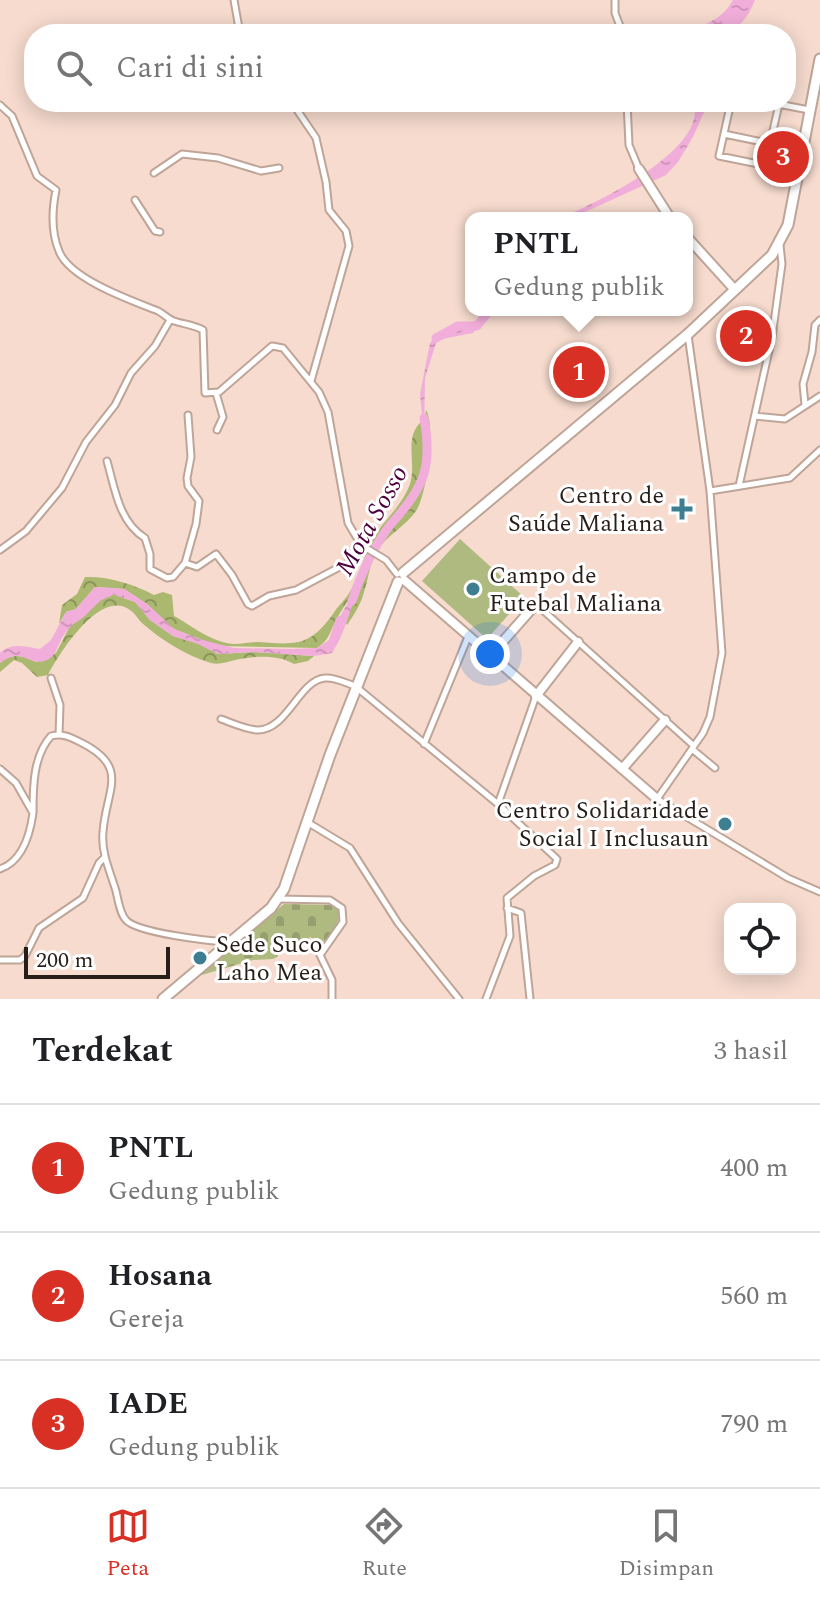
<!DOCTYPE html>
<html lang="id">
<head>
<meta charset="utf-8">
<style>
  body { margin:0; font-family:Spectral,serif; background:#f2f2f2; color:#202124 }
  .controls { position:absolute; right:24px; bottom:24px; display:grid; overflow:hidden; border-radius:16px; box-shadow:0 4px 20px #0003 }
  .controls button { width:72px; height:72px; display:grid; place-items:center; padding:0; border:0; border-bottom:2px solid #e0e0e0; background:#fff; color:#202124; font:40px sans-serif }
  .scale { position:absolute; left:24px; bottom:20px; width:146px; box-sizing:border-box; padding-left:8px; border:4px solid #271e19; border-top:0; font-size:22px; line-height:28px; white-space:nowrap; color:#271e19; -webkit-text-stroke:6px #fff; paint-order:stroke }
  .you { position:absolute; left:490px; top:654px; width:28px; height:28px; margin:-20px; border:6px solid #fff; border-radius:50%; background:#1a73e8; box-shadow:0 0 0 12px #1a73e833 }
  .badge { display:grid; place-items:center; width:52px; height:52px; border-radius:50%; background:#d93025; color:#fff; font-size:26px; font-weight:700 }
  .pin { position:absolute; translate:-50% -50%; border:4px solid #fff; box-shadow:0 2px 8px #0006 }
  .popup { position:absolute; left:465px; top:212px; width:228px; height:104px; box-sizing:border-box; display:grid; place-content:center; border-radius:16px; background:#fff; filter:drop-shadow(0 2px 6px #0005); font-size:26px; white-space:nowrap; color:#757577 }
  .popup b { font-size:30px; color:#202124 }
  .popup::after { content:''; position:absolute; left:50%; top:100%; margin-left:-16px; border:16px solid transparent; border-top-color:#fff }
  .list { margin:0; padding:0; list-style:none }
  h2 { display:flex; justify-content:space-between; align-items:center; height:104px; margin:0; padding:0 32px; font-size:34px }
  h2 small { font-size:26px; font-weight:400; color:#757577 }
  .list li { display:grid; grid-template-columns:52px 1fr auto; gap:24px; align-items:center; box-sizing:border-box; height:128px; padding:0 32px; border-top:2px solid #e0e0e0 }
  .list b { display:block; font-size:30px; white-space:nowrap }
  .list p { margin:0; font-size:26px; white-space:nowrap; color:#757577 }
  .list em { font-size:26px; font-style:normal; color:#757577 }
  .icon { flex:none; width:44px; height:44px; fill:none; stroke:currentColor; stroke-width:2; stroke-linecap:round; stroke-linejoin:round }
  .map { position:relative; flex:none; width:820px; height:999px; overflow:hidden }
  .search { position:absolute; background:#fff; box-shadow:0 4px 20px #0003; left:24px; right:24px; top:24px; height:88px; display:flex; align-items:center; gap:20px; box-sizing:border-box; padding:0 28px; border-radius:32px; color:#757577; font-size:30px }
  .sheet { height:488px; background:#fff }
  nav { display:flex; justify-content:space-around; align-items:center; box-sizing:border-box; height:112px; border-top:2px solid #e0e0e0; background:#fff; font-size:22px; color:#757577 }
  nav a { display:grid; justify-items:center; gap:4px }
  nav .on { color:#d93025 }
  .map>svg:first-child { display:block }
  .forest { fill:url(#forest-crowns) }
  .cemetery { fill:url(#cemetery-stones) }
  .pitch { fill:#aeba7f }
  .water { fill:url(#water-ripples) }
  .lines { fill:none; stroke-linecap:round; stroke-linejoin:round }
  .river { stroke:#f2aeda; stroke-width:9 }
  .street-casing { stroke:#bea598; stroke-width:9 }
  .secondary-casing { stroke:#bea598; stroke-width:12 }
  .primary-casing { stroke:#bea598; stroke-width:13 }
  .street { stroke:#fff; stroke-width:5 }
  .secondary { stroke:#fff; stroke-width:8 }
  .primary { stroke:#fff; stroke-width:9 }
  .poi-dot { fill:#3e7e91; stroke:#fff; stroke-width:3 }
  .labels { text-anchor:middle; stroke-width:6; stroke-linejoin:round; paint-order:stroke }
  .poi-label { font-size:24px; fill:#271e19; stroke:#fff; text-anchor:end }
  .water-label { font-size:26px; font-style:italic; fill:#4d003c; stroke:#fff }
</style>
</head>
<body>
<div class="map">
<svg width="820" height="999" viewBox="0 0 820 999">
  <defs>
    <pattern id="forest-crowns" width="20" height="18" patternUnits="userSpaceOnUse" patternTransform="scale(2)"><rect width="20" height="18" fill="#abb870"/><path d="M2 6a3 3 0 1 1 6 0M12 15a3 3 0 1 1 6 0" fill="none" stroke="#8b955b"/></pattern>
    <pattern id="cemetery-stones" width="16" height="16" patternUnits="userSpaceOnUse" patternTransform="scale(2)"><rect width="16" height="16" fill="#aeba7f"/><path d="M2 7V4a2 2 0 0 1 4 0v3zM10 15v-3a2 2 0 0 1 4 0v3z" fill="#969f6d"/></pattern>
    <pattern id="water-ripples" width="26" height="14" patternUnits="userSpaceOnUse" patternTransform="scale(2)"><rect width="26" height="14" fill="#f2aeda"/><path d="M2 4q2-2 4 0t4 0M15 11q2-2 4 0t4 0" fill="none" stroke="#d095ba"/></pattern>
  </defs>
  <rect width="100%" height="100%" fill="#f6dbce"/>
  <path class="forest" d="M426,410C436,426 427,495 416,511C406,526 387,535 377,551C369,564 369,578 364,592C361,604 354,615 347,625L345,621L356,589C349,599 340,612 335,622C329,634 329,640 317,648L218,646L174,629L147,604L124,589L95,587L76,609L66,612L59,624L62,605L77,594L85,577C107,576 134,584 154,595L163,592L172,595L174,616C194,627 212,643 235,644C243,644 251,642 259,642C296,645 310,646 333,614C337,607 343,602 348,595C359,578 363,557 373,539C385,518 401,508 410,484C417,463 403,437 422,421L423,431Z
    M112,594L135,602L150,620L173,636L198,643L218,654L253,652L314,656L308,661L294,664C278,654 253,656 235,660C227,662 219,665 211,663C187,656 161,640 142,623C138,619 135,613 130,610C100,588 59,654 48,675L37,677L22,663L14,660L0,672V663C13,653 22,655 36,662L56,653L72,622L82,616L96,596Z"/>
  <path class="cemetery" d="M284,904L335,905L341,910C338,926 331,936 318,946L314,939L310,937L303,945L281,948L277,957L273,959L253,960L198,976Z"/>
  <path class="pitch" d="M460,539L524,597L487,639L422,581Z"/>
  <path class="water" d="M733,0H755C738,43 715,34 676,34C700,26 720,23 733,0Z
    M693,102H704V112L693,137L678,162L666,175L572,218H559C593,206 711,148 693,102Z
    M487,310H493L473,333L437,340L425,378L424,435L420,394L430,343L440,332L473,323Z
    M95,587L124,589L147,604L174,629L199,639L234,648L292,649L317,648L329,640L336,618L341,615L356,588L357,592C349,614 344,635 332,653L314,656L253,652L218,654L198,644L173,636L150,620L135,602L112,594L96,596C90,602 87,611 82,617C73,625 68,627 61,640C57,647 56,656 47,660C29,668 23,645 0,663V653C12,642 25,647 40,649L51,640L66,612L76,609Z"/>
  <g class="lines">
    <path class="river" d="M436,338L458,326H477L490,310
      M352,601C360,576 374,545 391,524C424,488 433,467 424,418
      M75,618C88,610 94,595 109,592"/>
    <g class="street-casing">
      <path id="street" d="M234,0L240,34
        M615,0V13L623,34
        M288,102L293,104L316,138L326,182L329,210L346,231L349,246L311,381
        M627,102L629,145L639,169
        M731,102L719,156L798,172
        M768,102L809,110
        M0,105L12,116L37,176L56,190C52,210 51,232 59,251C69,279 133,301 158,311C164,314 168,319 174,321C183,324 194,325 203,330L205,393L219,392L272,346L283,348L319,392L328,412L348,523L361,545L386,560L397,574
        M724,134L801,150
        M770,144L779,104
        M154,173L182,154L218,158L261,171L279,168
        M135,200L155,231L160,232
        M688,335L710,491L722,653L710,717L703,733L657,799L788,878L820,892
        M216,393L223,417L217,430
        M805,405L803,384L812,352L815,325L820,320
        M755,416L785,419L820,396
        M107,461C115,489 119,522 145,538L150,554V569L167,578L173,577L185,563L197,567L216,554L232,575L248,604L252,606L269,596L296,590L349,562L365,548
        M739,486L772,337L782,264L780,245
        M710,491L790,478L820,450
        M0,550L26,531L62,488L86,442L115,405L131,373L155,346L170,320
        M185,563L196,524L199,501L188,486L187,478L191,457L188,415
        M536,604L694,746
        M51,678L60,705L59,735
        M221,719C232,723 245,729 257,730C287,731 299,680 325,678C335,677 346,683 355,686L498,804
        M424,744L468,637
        M692,749L715,768
        M0,769L16,783L33,813C33,787 33,756 51,736C63,733 70,737 80,742C131,767 106,789 103,832C101,853 110,871 116,891C118,900 120,914 126,920C137,933 210,941 228,942
        M307,822L350,848L398,923L459,999
        M0,869C23,861 30,835 33,813
        M278,899L330,900L342,908L343,922L320,955L332,980V999
        M507,908L521,913L530,999
        M0,960H20L25,956L39,928L83,898L99,863L104,858
        M486,999L510,936L507,898L534,876L555,865L557,859L498,804L536,696"/>
    </g>
    <g class="secondary-casing">
      <path id="secondary" d="M639,169L670,218
        M687,237L735,290
        M404,580L657,799
        M490,656L536,604
        M536,696L578,642
        M622,769L665,720"/>
    </g>
    <g class="primary-casing">
      <path id="primary" d="M403,573L688,334L772,255L788,225L820,59
        M163,999L271,908L284,889L330,755L398,582"/>
    </g>
    <use href="#street" class="street"/>
    <use href="#secondary" class="secondary"/>
    <use href="#primary" class="primary"/>
  </g>
  <g class="poi-dot">
    <path d="M678 497h8v8h8v8h-8v8h-8v-8h-8v-8h8z"/>
    <circle cx="473" cy="589" r="8"/>
    <circle cx="725" cy="824" r="8"/>
    <circle cx="200" cy="958" r="8"/>
  </g>
  <g class="labels">
    <g class="poi-label">
      <text x="664" y="503">Centro de<tspan x="664" dy="28">Saúde Maliana</tspan></text>
      <text x="489" y="583" text-anchor="start">Campo de<tspan x="489" dy="28">Futebal Maliana</tspan></text>
      <text x="709" y="818">Centro Solidaridade<tspan x="709" dy="28">Social I Inclusaun</tspan></text>
      <text x="216" y="952" text-anchor="start">Sede Suco<tspan x="216" dy="28">Laho Mea</tspan></text>
    </g>
    <g class="water-label">
      <text transform="translate(371 520) rotate(-61)" y="9">Mota Sosso</text>
    </g>
  </g>
</svg>
<div class="controls">
<button><svg class="icon" aria-label="locate" viewBox="0 0 24 24"><circle cx="12" cy="12" r="6"/><path d="M12 2v4M12 18v4M2 12h4M18 12h4"/></svg></button>
</div>
<div class="scale">200 m</div>
<div class="you"></div>
<div class="pin badge" style="left:579px;top:372px">1</div>
<div class="popup"><b>PNTL</b>Gedung publik</div>
<div class="pin badge" style="left:746px;top:336px">2</div>
<div class="pin badge" style="left:783px;top:157px">3</div>
<div class="search"><svg class="icon" aria-label="search" viewBox="0 0 24 24"><circle cx="10" cy="10" r="6"/><path d="M15 15l6 6"/></svg>Cari di sini</div>
</div>
<section class="sheet">
<h2>Terdekat<small>3 hasil</small></h2>
<ul class="list">
<li><span class="badge">1</span><div><b>PNTL</b><p>Gedung publik</p></div><em>400 m</em></li>
<li><span class="badge">2</span><div><b>Hosana</b><p>Gereja</p></div><em>560 m</em></li>
<li><span class="badge">3</span><div><b>IADE</b><p>Gedung publik</p></div><em>790 m</em></li>
</ul>
</section>
<nav>
<a class="on"><svg class="icon" aria-label="map" viewBox="0 0 24 24"><path d="M3 6l6-2 6 2 6-2v14l-6 2-6-2-6 2zM9 4v14M15 6v14"/></svg>Peta</a>
<a><svg class="icon" aria-label="directions" viewBox="0 0 24 24"><path d="M12 3l9 9-9 9-9-9zM9 14v-3h6M13 9l2 2-2 2"/></svg>Rute</a>
<a><svg class="icon" aria-label="saved" viewBox="0 0 24 24"><path d="M7 4h10v16l-5-4-5 4z"/></svg>Disimpan</a>
</nav>
</body>
</html>
